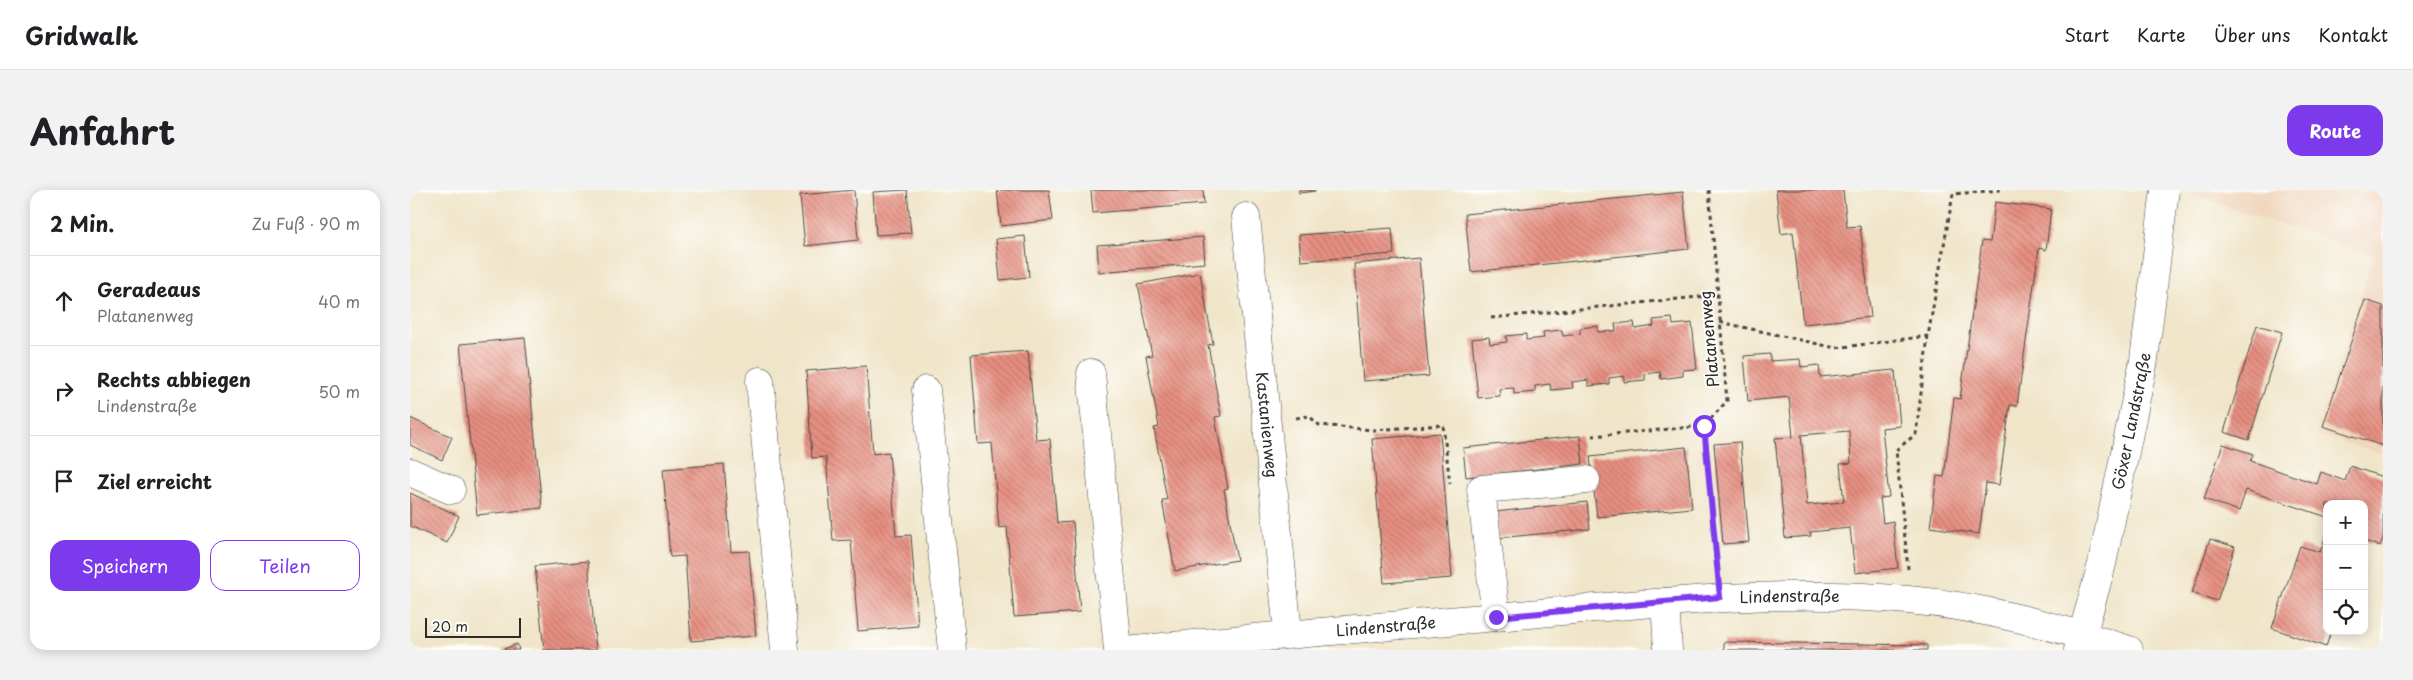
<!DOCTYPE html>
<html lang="de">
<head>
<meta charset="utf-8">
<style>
  body { margin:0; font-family:"Playpen Sans",sans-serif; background:#f2f2f2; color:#202124 }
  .controls { position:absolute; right:15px; bottom:15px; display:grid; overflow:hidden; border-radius:10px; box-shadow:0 2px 12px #0003 }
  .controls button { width:45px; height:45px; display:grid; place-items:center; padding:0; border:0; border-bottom:1px solid #e0e0e0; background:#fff; color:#202124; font:25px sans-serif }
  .scale { position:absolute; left:15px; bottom:12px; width:96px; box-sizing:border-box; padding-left:5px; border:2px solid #2b2b2b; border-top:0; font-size:14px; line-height:18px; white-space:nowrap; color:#2b2b2b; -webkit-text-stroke:4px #fdfcf7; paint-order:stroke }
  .stop { position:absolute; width:15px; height:15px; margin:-11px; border:4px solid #7c3aed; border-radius:50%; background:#fff }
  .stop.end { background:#7c3aed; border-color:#fff; box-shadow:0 1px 5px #0008 }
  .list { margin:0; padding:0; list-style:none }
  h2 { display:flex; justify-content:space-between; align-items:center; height:65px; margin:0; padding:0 20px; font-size:21px }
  h2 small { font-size:16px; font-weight:400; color:#757577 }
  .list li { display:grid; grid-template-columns:32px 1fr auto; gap:15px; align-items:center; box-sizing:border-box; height:90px; padding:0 20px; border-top:1px solid #e0e0e0 }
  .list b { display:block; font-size:19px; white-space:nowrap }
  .list p { margin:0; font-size:16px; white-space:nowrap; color:#757577 }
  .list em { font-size:16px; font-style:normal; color:#757577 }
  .actions { display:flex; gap:10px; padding:15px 20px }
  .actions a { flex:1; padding:11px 0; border:1px solid #7c3aed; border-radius:15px; text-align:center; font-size:18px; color:#7c3aed }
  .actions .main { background:#7c3aed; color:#fff }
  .icon { flex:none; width:28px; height:28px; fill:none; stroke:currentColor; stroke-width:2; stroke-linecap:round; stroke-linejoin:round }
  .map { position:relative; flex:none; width:1973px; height:460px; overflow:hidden; border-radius:15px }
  header { display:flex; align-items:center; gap:30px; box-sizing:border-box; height:70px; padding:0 25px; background:#fff; border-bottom:1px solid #e0e0e0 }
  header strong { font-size:24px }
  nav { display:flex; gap:28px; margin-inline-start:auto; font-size:18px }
  .intro { display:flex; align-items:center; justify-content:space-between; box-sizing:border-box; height:120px; padding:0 30px }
  h1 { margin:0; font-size:35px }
  .button { padding:12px 22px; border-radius:15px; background:#7c3aed; color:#fff; font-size:18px; font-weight:700 }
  main { display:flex; gap:30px; padding:0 30px }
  aside { flex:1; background:#fff; border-radius:15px; box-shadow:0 2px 12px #0003 }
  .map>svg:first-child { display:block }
  .built { fill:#f0d6bc }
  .building { fill:url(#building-back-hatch); fill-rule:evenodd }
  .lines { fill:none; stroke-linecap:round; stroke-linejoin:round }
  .minor-casing { stroke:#494743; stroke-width:29 }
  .major-casing { stroke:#494743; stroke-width:29 }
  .path { stroke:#494743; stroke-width:3; stroke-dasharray:4 4; stroke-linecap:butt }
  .minor { stroke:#fff; stroke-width:28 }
  .major { stroke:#fff; stroke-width:28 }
  .route { stroke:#7c3aed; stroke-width:6 }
  .labels { text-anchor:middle; stroke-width:4; stroke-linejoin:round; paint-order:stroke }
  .street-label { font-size:16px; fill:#2b2b2b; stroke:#fdfcf7 }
</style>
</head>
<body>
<header>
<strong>Gridwalk</strong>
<nav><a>Start</a><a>Karte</a><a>Über uns</a><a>Kontakt</a></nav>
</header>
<div class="intro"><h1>Anfahrt</h1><a class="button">Route</a></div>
<main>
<aside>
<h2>2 Min.<small>Zu Fuß · 90 m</small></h2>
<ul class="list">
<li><svg class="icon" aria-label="ahead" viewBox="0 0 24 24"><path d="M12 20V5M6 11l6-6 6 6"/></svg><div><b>Geradeaus</b><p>Platanenweg</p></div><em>40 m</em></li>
<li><svg class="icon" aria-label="right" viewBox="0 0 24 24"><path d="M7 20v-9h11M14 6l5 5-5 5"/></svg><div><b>Rechts abbiegen</b><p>Lindenstraße</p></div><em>50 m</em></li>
<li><svg class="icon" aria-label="arrive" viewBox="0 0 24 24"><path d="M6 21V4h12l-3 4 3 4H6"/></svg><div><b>Ziel erreicht</b></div></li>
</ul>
<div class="actions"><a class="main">Speichern</a><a>Teilen</a></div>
</aside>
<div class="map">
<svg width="1973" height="460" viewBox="0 0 1973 460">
  <defs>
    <pattern id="building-back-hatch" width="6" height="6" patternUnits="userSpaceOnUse" patternTransform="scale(1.25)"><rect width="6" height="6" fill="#e78f81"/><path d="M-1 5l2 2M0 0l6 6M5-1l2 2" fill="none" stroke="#bb756a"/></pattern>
  </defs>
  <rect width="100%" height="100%" fill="#fdfcf7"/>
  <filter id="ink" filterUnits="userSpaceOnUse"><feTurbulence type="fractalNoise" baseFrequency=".02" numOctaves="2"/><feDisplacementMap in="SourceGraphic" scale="10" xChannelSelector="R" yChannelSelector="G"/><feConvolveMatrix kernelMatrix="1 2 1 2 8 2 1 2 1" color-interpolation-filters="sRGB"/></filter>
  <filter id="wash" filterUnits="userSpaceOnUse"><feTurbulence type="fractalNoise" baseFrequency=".0096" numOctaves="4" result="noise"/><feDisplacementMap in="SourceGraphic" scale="20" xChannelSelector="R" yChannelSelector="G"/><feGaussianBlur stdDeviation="1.12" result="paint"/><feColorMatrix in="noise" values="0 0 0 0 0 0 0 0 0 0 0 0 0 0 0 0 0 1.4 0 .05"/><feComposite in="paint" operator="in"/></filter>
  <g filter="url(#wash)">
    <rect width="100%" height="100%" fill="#f0e5c9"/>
    <path class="built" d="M1783,0H1973V264L1906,244L1964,65L1782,5Z"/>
    <g id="blocks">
      <path class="building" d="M444,0L448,50L395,56L390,5Z
        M497,0L501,43L466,45L463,2Z
        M587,0H639L643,30L591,36Z
        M681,0H793L794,14L683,23Z
        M889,0H905V1L889,3Z
        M1366,0H1433L1437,37L1450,36L1461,127L1393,134L1383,42L1371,44Z
        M1273,2L1279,59L1061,82L1055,24Z
        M1585,12L1641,19L1636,60L1629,58L1607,216L1600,215L1589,295L1576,293L1569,344L1520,337L1527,286L1534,287L1544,208L1550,209L1572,51L1580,52Z
        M982,38L984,64L891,71L889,45Z
        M615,46L619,87L590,90L586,49Z
        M793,47L795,73L689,82L687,55Z
        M1009,68L1019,186L953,191L944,74Z
        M790,83L803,154L798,155L811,226L805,227L818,298L814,299L827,370L765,381L752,310H757L744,238L749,237L736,166L742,165L728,94Z
        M1955,110L1973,116V256L1913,236Z
        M1262,128L1263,135L1282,133L1287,179L1273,180V186L1251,189L1250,182L1235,184V190L1214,192V186L1199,188V194L1178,196V190L1162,192L1163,198L1141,200L1140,194L1125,196V202L1104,204V198L1089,199L1090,206L1068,208L1062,149L1079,147L1080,154L1097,152L1096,146L1116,144V150L1134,148L1133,142L1152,140L1153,146L1170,144V138L1188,136V142L1206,141L1205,134L1224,132L1225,139L1244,136L1243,130Z
        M1847,135L1872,142L1839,250L1814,242Z
        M115,148L132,318L67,325L50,154Z
        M618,161L626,250L640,249L647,333L663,332L670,422L604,427L597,337L589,338L582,253L568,254L561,165Z
        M1360,164V171L1390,169L1391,177L1409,175L1410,187L1485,180L1490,236L1472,238L1479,307L1470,308L1473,333L1483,331L1488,378L1445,383L1440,338L1400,342L1401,346L1375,348L1365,248L1383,247L1379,207L1338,211L1334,166ZM1439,241L1441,273L1430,274L1434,312L1397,315L1391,245Z
        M456,176L463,264L479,262L486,346L501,345L508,436L448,441L441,350L423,351L416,267L402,268L396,181Z
        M0,228L42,247L32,270L0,255Z
        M1030,243L1042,388L974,393L962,249Z
        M1170,246L1173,274L1056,287L1053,258Z
        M1330,252L1339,352L1313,354L1304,254Z
        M1813,254L1843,264L1840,271L1907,294L1911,282L1935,291L1940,276L1973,287V348L1970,356L1954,351V314H1917V327L1836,300L1829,321L1794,309Z
        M1276,257L1282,318L1187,327L1180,267Z
        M314,274L321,362L339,361L346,446L281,451L275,366L260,367L253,279Z
        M0,303L49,326L37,353L0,336Z
        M1177,312L1180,339L1088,348L1085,322Z
        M1916,345L1917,441H1921L1916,457L1862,438L1890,356L1910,362Z
        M1800,349L1825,357L1807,411L1782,403Z
        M178,371L186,460H134L125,376Z
        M1314,452L1517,455V460H1314Z
        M107,454L109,460H91Z"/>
    </g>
  </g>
  <g filter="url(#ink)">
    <use href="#blocks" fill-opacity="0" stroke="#494743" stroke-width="1"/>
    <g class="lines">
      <g class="minor-casing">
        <g id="minor">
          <path id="s1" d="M836,27L878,443"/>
          <path d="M681,183L708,460"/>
          <path d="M350,191L375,460"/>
          <path d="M516,200L542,460"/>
          <path d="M0,282L41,300"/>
          <path d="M1255,412L1258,460"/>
          <path d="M1086,427L1071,299L1176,290"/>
          <path id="s2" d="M726,460C849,446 973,437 1097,426C1230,414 1364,398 1498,410C1573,416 1647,437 1719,460"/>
        </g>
      </g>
      <g class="major-casing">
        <g id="major">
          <path id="s3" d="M1668,460L1692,374L1734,170L1755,0"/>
        </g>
      </g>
      <path class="path" d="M1299,0L1317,211L1294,236L1307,379
        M1081,128L1308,105
        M1310,132L1426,158L1518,146
        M886,228L899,226L909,235L963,240L1033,235L1040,294
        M1182,246L1294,236
        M1498,379L1486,260L1506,244L1518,146L1543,4L1591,0"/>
      <use href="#minor" class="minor"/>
      <use href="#major" class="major"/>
    </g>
  </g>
  <g class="lines" filter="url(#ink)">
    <path class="route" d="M1086,427L1310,407L1294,236"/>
  </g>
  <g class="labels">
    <g class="street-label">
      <text transform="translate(1299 149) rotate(-95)" y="6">Platanenweg</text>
      <text dy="6" stroke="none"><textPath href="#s3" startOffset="235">Göxer Landstraße</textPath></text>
      <text dy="6" stroke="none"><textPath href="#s1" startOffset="209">Kastanienweg</textPath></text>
      <text dy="6" stroke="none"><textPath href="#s2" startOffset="656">Lindenstraße</textPath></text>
      <text dy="6" stroke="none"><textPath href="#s2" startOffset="251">Lindenstraße</textPath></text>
    </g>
  </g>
</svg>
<div class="controls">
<button>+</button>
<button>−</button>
<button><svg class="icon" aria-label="locate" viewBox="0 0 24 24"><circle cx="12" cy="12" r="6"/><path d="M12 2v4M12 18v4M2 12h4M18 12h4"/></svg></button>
</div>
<div class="scale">20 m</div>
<div class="stop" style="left:1294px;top:236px"></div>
<div class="stop end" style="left:1086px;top:427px"></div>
</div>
</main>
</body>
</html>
